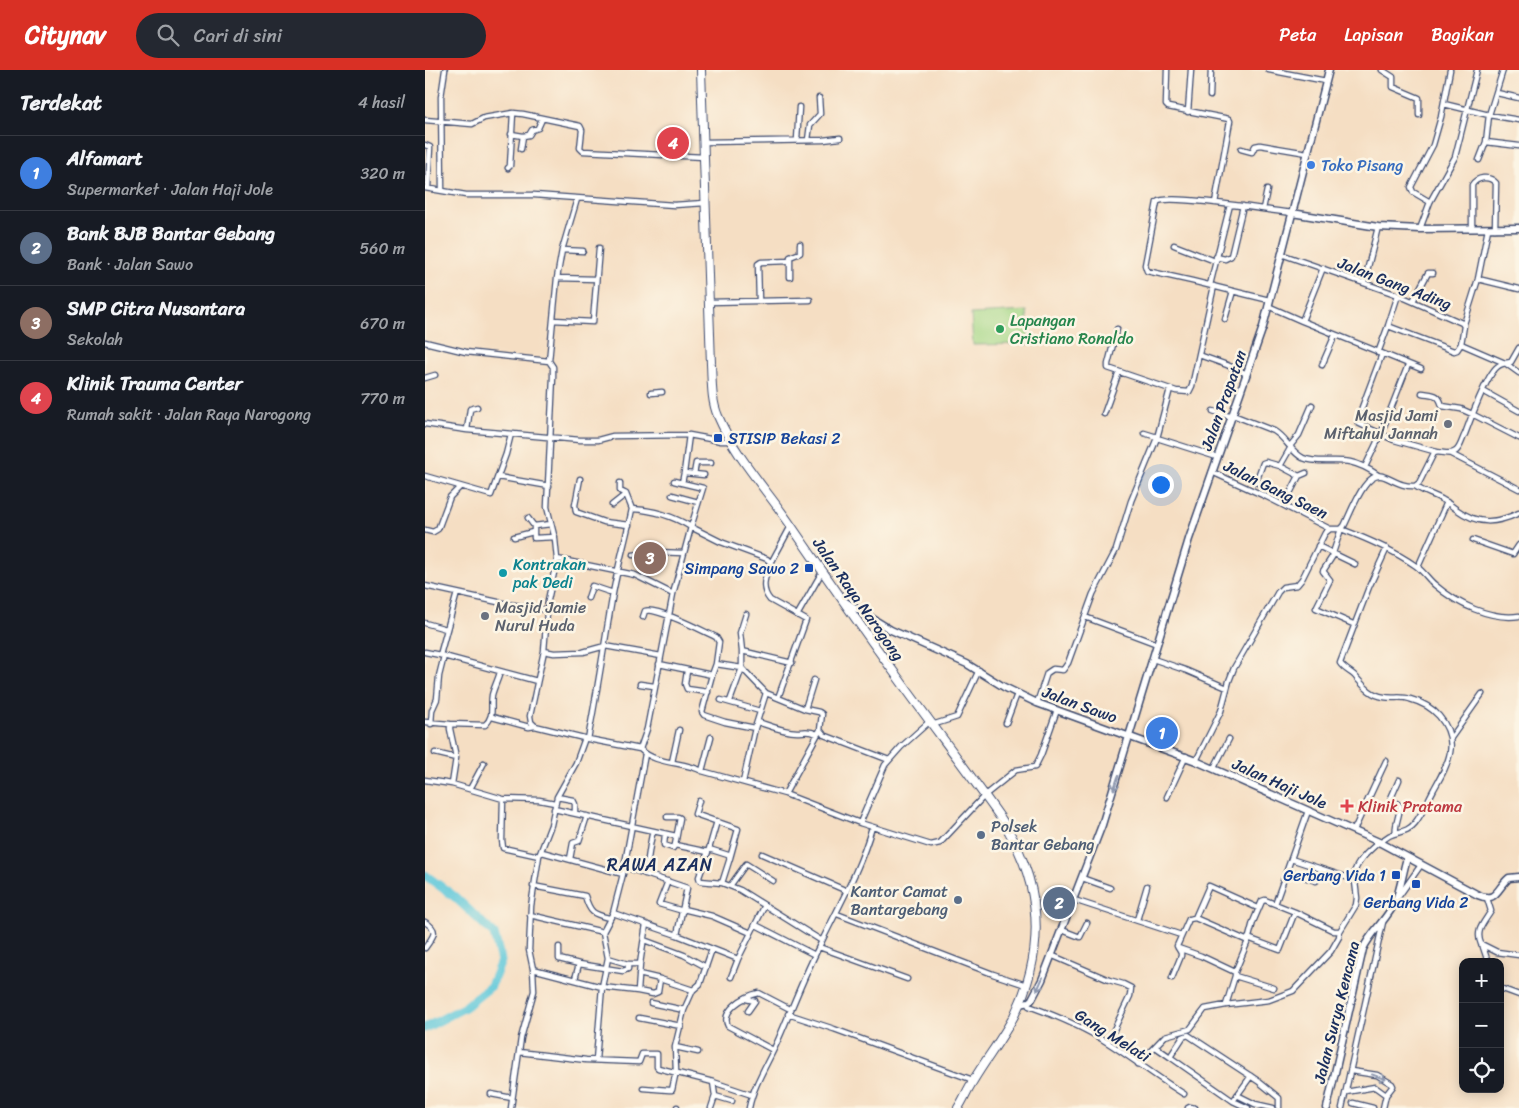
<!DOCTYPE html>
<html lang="id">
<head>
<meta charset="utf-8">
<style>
  body { margin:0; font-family:Sriracha,sans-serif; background:#242831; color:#f1f3f6 }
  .controls { position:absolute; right:15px; bottom:15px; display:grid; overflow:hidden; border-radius:10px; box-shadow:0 2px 12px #0003 }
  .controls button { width:45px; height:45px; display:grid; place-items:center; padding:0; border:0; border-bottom:1px solid #363941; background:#171b24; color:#f1f3f6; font:25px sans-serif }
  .you { position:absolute; left:735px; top:414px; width:18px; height:18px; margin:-12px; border:4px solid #fff; border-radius:50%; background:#1a73e8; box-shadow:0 0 0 8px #1a73e833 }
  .badge { display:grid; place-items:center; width:32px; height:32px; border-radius:50%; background:#d93025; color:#fff; font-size:16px; font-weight:700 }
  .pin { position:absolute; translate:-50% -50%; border:2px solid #fff; box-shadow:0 1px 5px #0006 }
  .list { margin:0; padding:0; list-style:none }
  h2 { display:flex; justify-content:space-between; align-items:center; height:65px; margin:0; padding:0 20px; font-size:21px }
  h2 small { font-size:16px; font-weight:400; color:#9ea1a6 }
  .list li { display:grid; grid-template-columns:32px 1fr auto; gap:15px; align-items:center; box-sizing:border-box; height:75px; padding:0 20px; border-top:1px solid #363941 }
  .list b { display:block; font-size:19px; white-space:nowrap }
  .list p { margin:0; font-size:16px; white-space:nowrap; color:#9ea1a6 }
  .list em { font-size:16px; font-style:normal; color:#9ea1a6 }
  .icon { flex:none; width:28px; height:28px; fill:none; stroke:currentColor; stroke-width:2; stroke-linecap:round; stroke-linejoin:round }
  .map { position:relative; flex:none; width:1094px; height:1038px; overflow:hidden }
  header { display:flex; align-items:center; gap:30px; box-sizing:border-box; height:70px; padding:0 25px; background:#d93025; color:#fff }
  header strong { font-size:24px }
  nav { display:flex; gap:28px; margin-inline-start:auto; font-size:18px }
  .search { width:350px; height:45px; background:#242831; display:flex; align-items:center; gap:12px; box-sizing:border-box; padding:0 18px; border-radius:28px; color:#9ea1a6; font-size:19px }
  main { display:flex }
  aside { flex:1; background:#171b24 }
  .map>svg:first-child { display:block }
  .green { fill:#a4d786; stroke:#608372 }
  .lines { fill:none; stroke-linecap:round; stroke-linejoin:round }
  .river { stroke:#5ec8da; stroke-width:9 }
  .street-casing { stroke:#3c496d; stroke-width:7 }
  .secondary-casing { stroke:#3c496d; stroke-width:9 }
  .primary-casing { stroke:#3c496d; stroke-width:10 }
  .street { stroke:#fff; stroke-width:4.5 }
  .secondary { stroke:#fff; stroke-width:6 }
  .primary { stroke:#fff; stroke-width:8 }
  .oneway { stroke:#8d97ae }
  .shop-dot { fill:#3f7fe0; stroke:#fcf5e5; stroke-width:2 }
  .leisure-dot { fill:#2e9e5b; stroke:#fcf5e5; stroke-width:2 }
  .worship-dot { fill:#6b7280; stroke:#fcf5e5; stroke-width:2 }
  .transit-dot { fill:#1a4fb4; stroke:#fcf5e5; stroke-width:2 }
  .culture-dot { fill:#0f9aa8; stroke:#fcf5e5; stroke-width:2 }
  .health-dot { fill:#e0444e; stroke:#fcf5e5; stroke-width:2 }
  .service-dot { fill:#5c6f8a; stroke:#fcf5e5; stroke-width:2 }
  .labels { text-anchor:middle; stroke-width:5; stroke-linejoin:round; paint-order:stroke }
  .shop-label { font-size:16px; fill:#366cbe; stroke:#fcf5e5; text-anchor:start }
  .street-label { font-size:16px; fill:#1b2f5e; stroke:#fcf5e5 }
  .leisure-label { font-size:16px; fill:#27864d; stroke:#fcf5e5; text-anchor:start }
  .worship-label { font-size:16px; fill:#5b616d; stroke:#fcf5e5; text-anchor:end }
  .transit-label { font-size:16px; fill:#164399; stroke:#fcf5e5; text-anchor:end }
  .culture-label { font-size:16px; fill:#0d838f; stroke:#fcf5e5; text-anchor:start }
  .health-label { font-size:16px; fill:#be3a42; stroke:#fcf5e5; text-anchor:start }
  .service-label { font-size:16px; fill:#4e5e75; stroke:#fcf5e5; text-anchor:start }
  .neighbourhood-label { font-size:18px; letter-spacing:1px; fill:#1b2f5e; stroke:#fcf5e5 }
</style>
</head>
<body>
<header>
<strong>Citynav</strong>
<div class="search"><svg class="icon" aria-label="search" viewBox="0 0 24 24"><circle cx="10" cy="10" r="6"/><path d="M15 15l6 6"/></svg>Cari di sini</div>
<nav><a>Peta</a><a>Lapisan</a><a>Bagikan</a></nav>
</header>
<main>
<aside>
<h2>Terdekat<small>4 hasil</small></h2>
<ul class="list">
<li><span class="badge" style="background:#3f7fe0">1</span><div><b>Alfamart</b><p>Supermarket · Jalan Haji Jole</p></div><em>320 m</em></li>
<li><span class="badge" style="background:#5c6f8a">2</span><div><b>Bank BJB Bantar Gebang</b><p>Bank · Jalan Sawo</p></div><em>560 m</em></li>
<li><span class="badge" style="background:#8d6e63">3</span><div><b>SMP Citra Nusantara</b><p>Sekolah</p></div><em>670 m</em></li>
<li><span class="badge" style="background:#e0444e">4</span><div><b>Klinik Trauma Center</b><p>Rumah sakit · Jalan Raya Narogong</p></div><em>770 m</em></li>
</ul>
</aside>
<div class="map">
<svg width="1094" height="1038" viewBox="0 0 1094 1038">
  <rect width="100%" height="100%" fill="#fcf5e5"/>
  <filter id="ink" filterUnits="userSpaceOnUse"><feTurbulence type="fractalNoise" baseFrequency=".02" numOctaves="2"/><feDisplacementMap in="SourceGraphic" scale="10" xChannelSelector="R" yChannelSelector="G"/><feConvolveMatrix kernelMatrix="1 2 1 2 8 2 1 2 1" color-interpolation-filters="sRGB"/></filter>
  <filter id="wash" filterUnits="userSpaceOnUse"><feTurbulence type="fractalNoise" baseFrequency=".0096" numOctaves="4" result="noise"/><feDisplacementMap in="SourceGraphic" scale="20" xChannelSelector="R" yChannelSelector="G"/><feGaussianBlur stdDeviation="1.12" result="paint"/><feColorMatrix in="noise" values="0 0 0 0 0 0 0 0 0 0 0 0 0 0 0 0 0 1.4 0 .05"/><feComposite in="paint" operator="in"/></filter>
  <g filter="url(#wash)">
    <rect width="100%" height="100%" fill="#f5dec3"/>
    <path class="green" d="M602,241L604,274L548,275L546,244Z"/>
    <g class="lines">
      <path class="river" d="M0,805L30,827L69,864L76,891L66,916L40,937L0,958"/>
    </g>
  </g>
  <g filter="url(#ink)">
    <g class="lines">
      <g class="street-casing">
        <path id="street" d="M742,0L741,35L743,37L804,49L805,51L790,133
          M844,0L901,11
          M957,0L968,7V17L994,28V45
          M1072,23L1094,28
          M785,26L786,0
          M1019,34L1064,45L1094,50
          M763,42L766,0
          M0,50L47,54L59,48L88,43L98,44L155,56L157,60L155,78L158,81L279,87
          M86,64L98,66L96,79
          M98,66L104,65L107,60L113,58L117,49
          M372,70L374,37
          M383,70L385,55L395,44L394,28
          M279,72L398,70L415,68
          M1061,72L1094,76
          M0,75L5,77L3,118
          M816,79L827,82L830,76L835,75L882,83
          M1054,90L1061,72L1064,45L1078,0
          M83,98L85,96L88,43
          M0,118L41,125H109L249,135L280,133
          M17,120L16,27L20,0
          M152,129L137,180L132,208L124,291L128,297V307L122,437L130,469L132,489L123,530L119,581L105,646L106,652L110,656L163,669L215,679L222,659L248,524L266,457L296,472L342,489L346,493L366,456
          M1005,132L988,122L986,117L1008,75L1016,47L1025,0
          M838,139L842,120
          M1047,158V115C1052,107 1064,105 1071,113L1070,159
          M995,159L1005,132L1030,87L1052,0
          M749,175L790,191
          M137,180L158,181
          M856,184L973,225L1037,253L1039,256L1036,274L1080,293L1094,303
          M791,187L800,189L806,186L818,136
          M365,207V187L375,183V174
          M132,208L171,209
          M1053,209L1094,219
          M939,213L953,157
          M785,215L805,135
          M844,230L767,211L722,201L720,195L732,132C742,123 847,141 867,143
          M334,231L333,194L336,192L365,191
          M988,231L1003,203H1008
          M284,232L385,230
          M843,236L877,251L996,299
          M800,249L808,221
          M128,250L168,252L174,178
          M877,251L898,198
          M1039,254L1053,209L1063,159
          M963,256L1029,281L1032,280L1036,274
          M692,259L683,294V298L751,321L764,322L767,316L789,216
          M0,272L41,282L124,291
          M953,283L963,256L973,225
          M774,285L802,295L822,304
          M897,295L910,265
          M983,295L956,364L969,370L1012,382
          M0,308L10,305
          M1058,321L1094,341
          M226,323L237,322
          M997,323C1008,325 1014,323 1017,336L1036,339L1047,344L1094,368
          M936,340L957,284
          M788,341L807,347
          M679,344L694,302
          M808,345L849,361C861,368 866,382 878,388C893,394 909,389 925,392C935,394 944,399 953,405
          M933,353L956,364L940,397
          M0,354L42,360L155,370H173L188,366L264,365L296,371H305
          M42,360L45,339L52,337
          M719,363L732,367
          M264,365L259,403L279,405
          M732,368L792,387
          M865,376L874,365L887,335
          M1026,384L1094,419
          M855,396L866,377
          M787,402L842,427L905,459
          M269,404L271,393H286
          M0,406L66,425L81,384L86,364
          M874,406L863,427L831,412L838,393L841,392L855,396L874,406L881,403
          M73,407L124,416
          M155,409L150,435L151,442L179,452L204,455
          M249,411L257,413L259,403
          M195,413V421L201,424L207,439
          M990,416C1000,423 1008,424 1018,430C1023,432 1026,436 1031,439C1053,455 1070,454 1094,443
          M247,425L273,432
          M187,435L201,424
          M103,448L109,456L126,454
          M109,456V468L130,467
          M0,460L8,462L13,459L25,427L35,417
          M89,467L108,462
          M1048,470L1088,484L1094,475
          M893,476L930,494
          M908,483L916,459C943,469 968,480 991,496C999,502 1003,509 1010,515C1032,534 1065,550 1094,546
          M909,484L898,501L905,510L891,538L928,554
          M208,485L231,482L258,483
          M132,489L210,505L248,524
          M346,493C340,506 335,518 345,530L381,550L353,628
          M993,497L1022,432
          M0,516L82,534L123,540
          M163,528L167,516L188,523
          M373,544L397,502
          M218,547L220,541C232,537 278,561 291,567L294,572L291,594
          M660,547L732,574
          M0,553L21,559
          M119,581L129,583L158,582L180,576L236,586
          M317,581L367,593
          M0,582L15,585L112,611
          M15,585L32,523
          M728,589L760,600L802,618
          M234,594L287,605L291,594L317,598L341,623L380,639L394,642L397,644L395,660L399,665L464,690
          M262,601L260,614L262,619L283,622
          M287,605L277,642L279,645L300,652L330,658
          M215,614L229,616
          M296,630L335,641
          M305,631L317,598V581L315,563L321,544
          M612,633L622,603L628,599L638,600L643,593L668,524L691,480L706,431L732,368L745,319
          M380,639L389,610
          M67,647L104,657L110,656
          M0,652L25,654V659L31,687
          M333,652C345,656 359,662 372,662C381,662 384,660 392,664
          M581,653L592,624
          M6,654L7,640L12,629L14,606L19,586
          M25,654L60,655C70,646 65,637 67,625C69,617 73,610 75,602
          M507,655L532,647L554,600
          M1026,668L1057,624
          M163,669C172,623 179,576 187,529C192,499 201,469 207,439C228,440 248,446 266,457L278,418L257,413
          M215,679C231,695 258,691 277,701L360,724L435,753L506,775L515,773L560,725L591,700L610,697L616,685L632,640
          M10,683L31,688L27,714
          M771,691L796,641L804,611L809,598L853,522L858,517L872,515L877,509L900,463L905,459H916L919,456C926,443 941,397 960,407C970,411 978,417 990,416L994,413L1009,383C1016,380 1024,387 1031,381C1036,377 1037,369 1040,364C1045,350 1062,305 1072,297C1076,293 1081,293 1086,292L1094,278
          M247,692L254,660
          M789,698L804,669
          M277,701L286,667
          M0,710L27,714L78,729L114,730L130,733
          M318,712L330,658L341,623
          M45,719L59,693
          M360,724L395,660
          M132,727L148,730L150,734V743
          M742,727L761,686
          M78,729L77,770L78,778L114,786
          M274,731L270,744L313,759L305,788
          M129,739L251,766
          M242,747H253L255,748L250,775L283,782
          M435,753L460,695L476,677L505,651
          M929,760L961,691
          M971,763C969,756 975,745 975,736L966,728L974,710
          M240,764L239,775L248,778L250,775
          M956,773C966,759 980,766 990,753C998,743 1003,730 1009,719C1023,694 1036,672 1014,646C1007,638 996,632 985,629C976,626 968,629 959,627C945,625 938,615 929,605C924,601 918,598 915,593L944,517L962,478
          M284,779L292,751
          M117,782L198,804
          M337,784L422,821
          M145,789L148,773L154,771L162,746
          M866,789L930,810
          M200,797L262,818L252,865
          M862,801L891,811
          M220,804C224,789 224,775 228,761
          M657,808L685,818
          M243,811L234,834L258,841
          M297,813L305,788L303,785L284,779L274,807L275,811L297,813L315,820L397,871
          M108,816L160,826C165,843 168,844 184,848
          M305,816L321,794L348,811
          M974,826L996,795
          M1062,828L1066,841C1059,853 1050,860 1056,874L1072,882L1094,885
          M649,830L756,865
          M850,834L883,741
          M258,839L287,846L326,863L339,837
          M188,843L252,865L313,889L306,907
          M412,844L568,904L601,915
          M105,845L178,862L188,843L198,804L220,684
          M770,848L784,816L833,838
          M712,850L722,816
          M0,852C15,861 8,866 0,878
          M331,855L390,885
          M637,860L655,867L662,853
          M178,862L183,888L203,894
          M823,868L855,880L870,842
          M219,870L259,885L281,897
          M134,877V889L154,894
          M394,877L482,909
          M1058,877L1063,892
          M753,878L776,886L810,902V906L849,918
          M626,885L684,910L698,914L706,918L705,926L684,970
          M313,889L326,863
          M108,899L177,917L213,921L228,924L233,922L235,909L268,920
          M810,902L823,871L828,852L837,831L840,830L870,842L909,861H915
          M214,904L235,909
          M747,908L756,886V883L752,876L764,849L770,848L823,871
          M150,909L154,894L198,901L203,899V894H215L221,854
          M1075,918L1094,925
          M268,920L275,914L287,879
          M213,921L215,894
          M321,929L330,931L323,941
          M602,932L604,936C632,946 660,958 685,974C710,990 733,1008 759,1024
          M226,933L259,940
          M801,935L810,906
          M363,944L409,959L548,1010
          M214,948L256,956
          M250,977L273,982
          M732,978L745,987
          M348,980L303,956C295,940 320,926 334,923L365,939
          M94,982L161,990L214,992L217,984H232V997L233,998L288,1012L327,1025
          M171,990L177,917L183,888
          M713,994L740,966L765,959L780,939L801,935L844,930L868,921L906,881L914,867L915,861L931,835L932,828L929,803C933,790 944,781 954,772
          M926,1001L952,1005L967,1014L968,1016L961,1025L958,1038
          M288,1012L290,1026
          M218,1018L244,1020H247L251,1001L250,977L259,940L268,920
          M921,1022L950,1017L961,1025
          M66,1024L87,1028
          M812,1025L830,1034L848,1038
          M808,1031L745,987L758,967L763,965L833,1011L854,1028V1038
          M928,1033L948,1038
          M86,1038L96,968L109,921L108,899L104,880L106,836L114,786L126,755L132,727L151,693L160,668
          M252,1038V1037
          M286,1038L290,1026L307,1031
          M324,1038C329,1013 344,992 354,968C368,936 380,903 397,871C415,834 436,797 447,757
          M763,1038L765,1037L770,1038
          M823,1038L808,1031L826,1006
          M917,1038L958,852"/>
      </g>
      <g class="secondary-casing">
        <path id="secondary" d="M867,143L953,157L995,159L1094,158
          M419,531L466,560L542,594L579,617L612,633L771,691L954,772L1053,825C1072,833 1071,819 1084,808L1094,807
          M594,934L604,932L607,929L617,910L677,755L764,469L838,257L904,0
          M902,1038L938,879C946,861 964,848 971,830C976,817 978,801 982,788"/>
      </g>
      <g class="primary-casing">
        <path id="primary" d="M276,0L286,294C287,311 286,330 293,346C311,388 342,420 367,457C402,508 437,559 474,609C507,655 542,700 575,747C617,811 622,878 589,946C577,969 561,989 548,1011C542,1020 539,1029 533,1038"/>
      </g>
      <use href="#street" class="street"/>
      <use href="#secondary" class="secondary"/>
      <use href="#primary" class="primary"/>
    </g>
    <defs><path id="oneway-shaft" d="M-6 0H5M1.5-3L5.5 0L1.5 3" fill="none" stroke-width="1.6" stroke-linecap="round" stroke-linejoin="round" transform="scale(1.25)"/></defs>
    <g class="oneway">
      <use href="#oneway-shaft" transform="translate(691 713) rotate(109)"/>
      <use href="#oneway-shaft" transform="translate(615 914) rotate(114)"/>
      <use href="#oneway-shaft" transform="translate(954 1007) rotate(20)"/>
    </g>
  </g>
  <circle class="shop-dot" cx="886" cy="95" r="5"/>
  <circle class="leisure-dot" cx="575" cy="259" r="5"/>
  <g class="worship-dot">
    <circle cx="1023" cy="354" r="5"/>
    <circle cx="60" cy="546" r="5"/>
  </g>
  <g class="transit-dot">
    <rect x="288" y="363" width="10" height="10" rx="2.5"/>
    <rect x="379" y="493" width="10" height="10" rx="2.5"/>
    <rect x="966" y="800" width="10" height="10" rx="2.5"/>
    <rect x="986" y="809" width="10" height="10" rx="2.5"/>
  </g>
  <circle class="culture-dot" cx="78" cy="503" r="5"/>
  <path class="health-dot" d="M919.5 728.5h5v5h5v5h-5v5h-5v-5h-5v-5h5z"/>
  <g class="service-dot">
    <circle cx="556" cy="765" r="5"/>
    <circle cx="533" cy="830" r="5"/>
  </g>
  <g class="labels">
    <g class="shop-label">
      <text x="896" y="101">Toko Pisang</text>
    </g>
    <g class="street-label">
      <text transform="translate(970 213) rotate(21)" y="6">Jalan Gang Ading</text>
      <text transform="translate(798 330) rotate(-70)" y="6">Jalan Prapatan</text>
      <text transform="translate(851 419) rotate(26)" y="6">Jalan Gang Saen</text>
      <text transform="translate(434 529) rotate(55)" y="6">Jalan Raya Narogong</text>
      <text transform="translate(655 634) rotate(20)" y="6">Jalan Sawo</text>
      <text transform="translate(855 713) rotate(24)" y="6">Jalan Haji Jole</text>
      <text transform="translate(911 942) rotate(-76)" y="6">Jalan Surya Kencana</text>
      <text transform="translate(688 965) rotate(32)" y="6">Gang Melati</text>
    </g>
    <g class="leisure-label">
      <text x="585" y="256">Lapangan<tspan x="585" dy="18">Cristiano Ronaldo</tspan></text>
    </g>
    <g class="worship-label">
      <text x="1013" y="351">Masjid Jami<tspan x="1013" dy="18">Miftahul Jannah</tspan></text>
      <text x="70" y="543" text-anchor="start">Masjid Jamie<tspan x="70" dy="18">Nurul Huda</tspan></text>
    </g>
    <g class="transit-label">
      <text x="303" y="374" text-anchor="start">STISIP Bekasi 2</text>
      <text x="374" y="504">Simpang Sawo 2</text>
      <text x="961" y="811">Gerbang Vida 1</text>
      <text x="991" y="838" text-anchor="middle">Gerbang Vida 2</text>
    </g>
    <g class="culture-label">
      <text x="88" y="500">Kontrakan<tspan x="88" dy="18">pak Dedi</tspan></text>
    </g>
    <g class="health-label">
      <text x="933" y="742">Klinik Pratama</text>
    </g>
    <g class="service-label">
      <text x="566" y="762">Polsek<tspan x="566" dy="18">Bantar Gebang</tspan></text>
      <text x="523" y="827" text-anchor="end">Kantor Camat<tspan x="523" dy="18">Bantargebang</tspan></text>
    </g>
    <g class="neighbourhood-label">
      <text x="235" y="801">RAWA AZAN</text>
    </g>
  </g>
</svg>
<div class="controls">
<button>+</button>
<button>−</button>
<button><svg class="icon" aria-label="locate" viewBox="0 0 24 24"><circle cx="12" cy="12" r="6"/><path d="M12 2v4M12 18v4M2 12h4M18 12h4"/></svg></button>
</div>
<div class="you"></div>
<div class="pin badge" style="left:737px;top:663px;background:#3f7fe0">1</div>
<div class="pin badge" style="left:634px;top:833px;background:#5c6f8a">2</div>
<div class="pin badge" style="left:225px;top:488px;background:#8d6e63">3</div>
<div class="pin badge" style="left:248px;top:73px;background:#e0444e">4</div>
</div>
</main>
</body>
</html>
